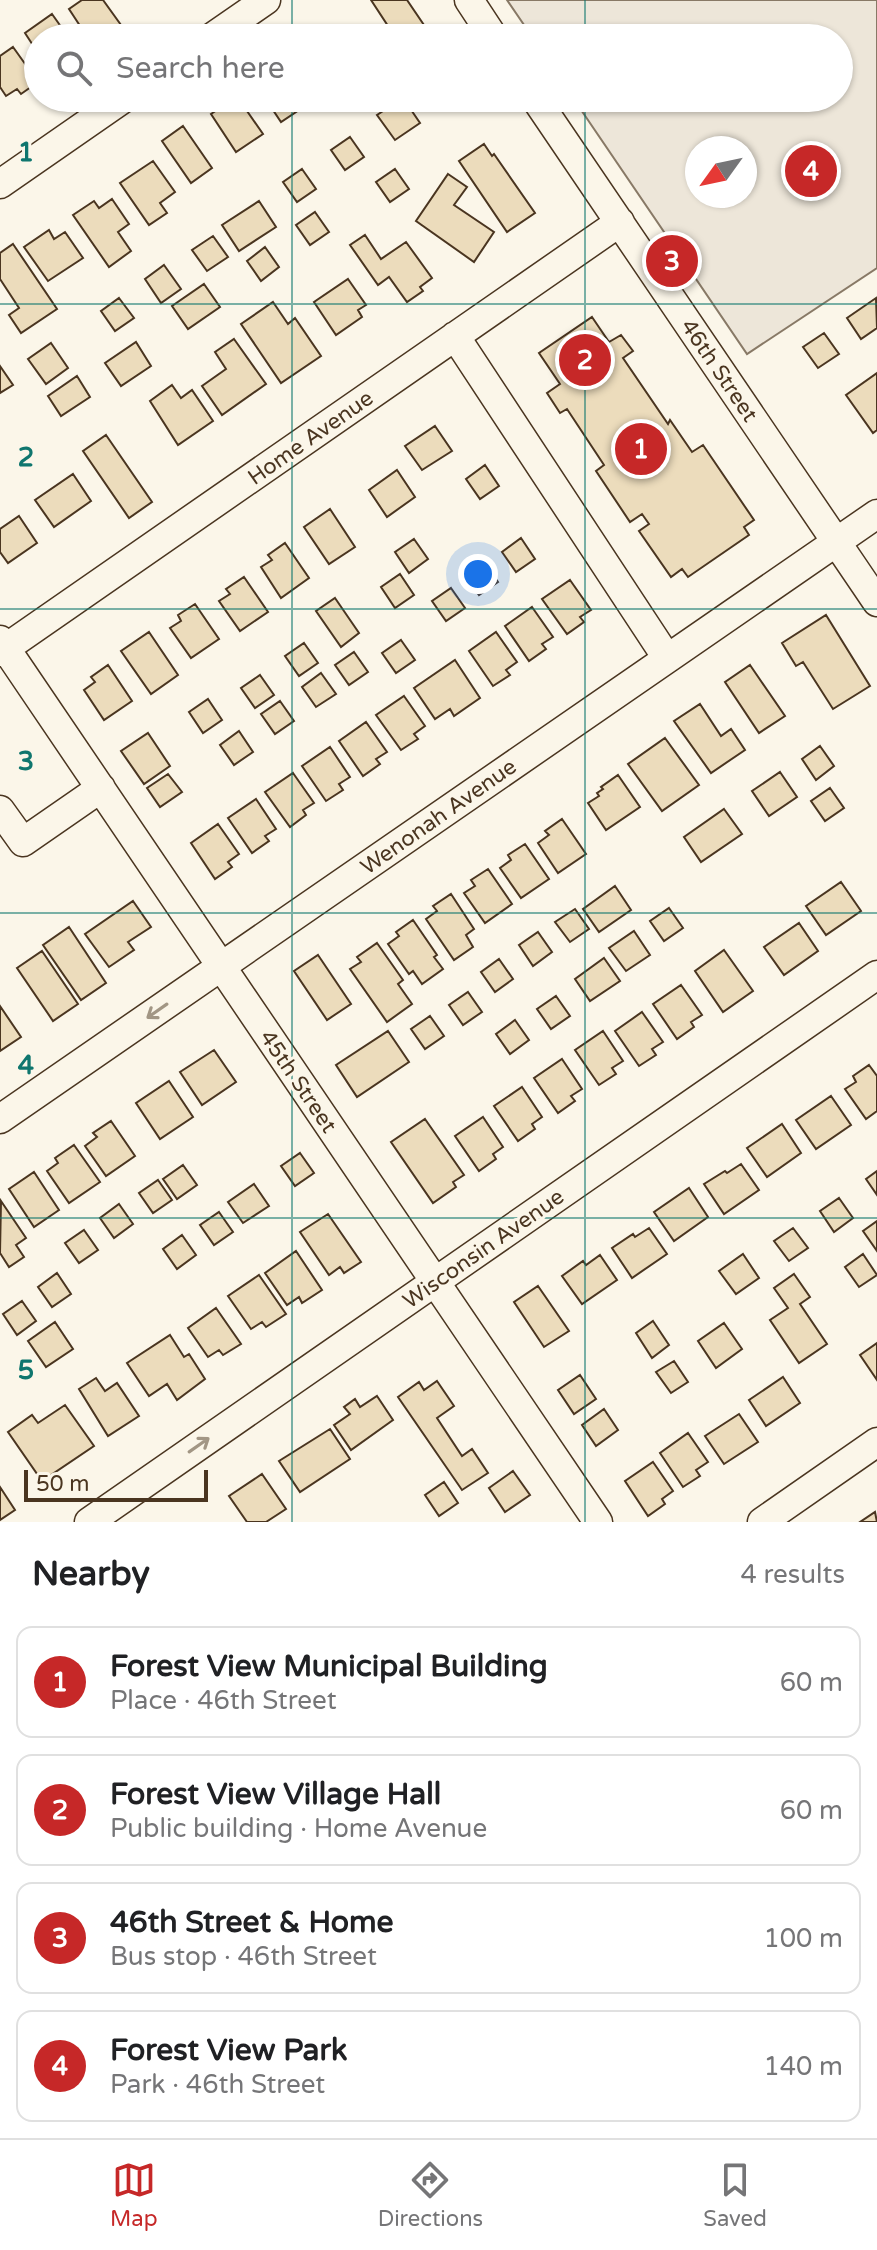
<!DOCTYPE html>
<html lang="en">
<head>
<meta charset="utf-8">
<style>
  body { margin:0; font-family:"Varela Round",sans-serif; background:#f6f6f6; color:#202124 }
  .compass { position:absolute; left:685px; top:136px; width:72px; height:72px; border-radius:50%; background:#fff; box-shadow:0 2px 6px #0004; rotate:237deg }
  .scale { position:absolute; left:24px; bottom:20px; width:184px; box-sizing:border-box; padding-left:8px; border:4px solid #4a3520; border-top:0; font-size:22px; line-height:28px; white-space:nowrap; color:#4a3520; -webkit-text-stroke:6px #fbf6e9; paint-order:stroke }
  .you { position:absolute; left:478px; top:574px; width:28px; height:28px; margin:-20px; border:6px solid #fff; border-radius:50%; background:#1a73e8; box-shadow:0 0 0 12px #1a73e833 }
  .badge { display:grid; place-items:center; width:52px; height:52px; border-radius:50%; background:#c62828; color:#fff; font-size:26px; font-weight:700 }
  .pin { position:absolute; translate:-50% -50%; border:4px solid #fff; box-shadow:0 2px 8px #0006 }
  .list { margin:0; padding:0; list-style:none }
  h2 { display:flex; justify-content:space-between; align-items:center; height:104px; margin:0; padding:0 32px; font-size:34px }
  h2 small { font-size:26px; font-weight:400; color:#757577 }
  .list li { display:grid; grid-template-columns:52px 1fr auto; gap:24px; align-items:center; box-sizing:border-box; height:112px; margin:0 16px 16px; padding:0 16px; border:2px solid #e0e0e0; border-radius:16px }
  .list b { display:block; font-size:30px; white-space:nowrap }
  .list p { margin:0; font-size:26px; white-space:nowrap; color:#757577 }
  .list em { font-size:26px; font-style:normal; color:#757577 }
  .icon { flex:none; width:44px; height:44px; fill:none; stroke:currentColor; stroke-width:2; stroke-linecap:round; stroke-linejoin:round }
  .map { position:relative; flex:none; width:877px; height:1522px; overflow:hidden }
  .search { position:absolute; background:#fff; box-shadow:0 2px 6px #0004; left:24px; right:24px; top:24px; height:88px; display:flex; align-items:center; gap:20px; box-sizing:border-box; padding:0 28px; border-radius:44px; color:#757577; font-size:30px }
  .sheet { height:616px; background:#fff }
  nav { display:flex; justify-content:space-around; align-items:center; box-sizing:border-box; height:112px; border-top:2px solid #e0e0e0; background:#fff; font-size:22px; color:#757577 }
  nav a { display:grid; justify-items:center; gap:4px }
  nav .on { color:#c62828 }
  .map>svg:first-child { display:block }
  .green { fill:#ede6d9; stroke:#887966; stroke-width:2; fill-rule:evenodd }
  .building { fill:#ecdcbc; stroke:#4a3520; stroke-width:2 }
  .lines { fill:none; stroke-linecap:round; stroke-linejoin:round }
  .minor-casing { stroke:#4a3520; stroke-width:31 }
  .minor { stroke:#fbf6e9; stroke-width:28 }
  .oneway { stroke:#a29684 }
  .grid { fill:none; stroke:#0f766e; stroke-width:2; stroke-opacity:0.55 }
  .labels { text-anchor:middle; stroke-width:6; stroke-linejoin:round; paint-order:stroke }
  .street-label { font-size:22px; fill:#4a3520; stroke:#fbf6e9 }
  .grid-label { font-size:26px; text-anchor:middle; font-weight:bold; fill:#0f766e; stroke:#fbf6e9; stroke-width:6; stroke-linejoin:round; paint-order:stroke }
</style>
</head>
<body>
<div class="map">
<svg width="877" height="1522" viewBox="0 0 877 1522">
  <rect width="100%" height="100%" fill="#fbf6e9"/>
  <path class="green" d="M507,0H877V268L747,354L573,98H839V38H533ZM697,148H745V196H697Z"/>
  <path class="building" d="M82,0H103L121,25L104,37L100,32L88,38L69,9Z
    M371,0H407L426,28L412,38H378L376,34L388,26Z
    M52,14L69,38H38V53L25,33Z
    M13,47L38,82L21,94L17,89L6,96L0,87V56Z
    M235,98H238L263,134L236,152L211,114Z
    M265,98H304L308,104L281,122Z
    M403,98L420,123L395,140L377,115Z
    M183,126L212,168L191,183L162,141Z
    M350,137L364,157L345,170L331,150Z
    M484,144L492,156L494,154L535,213L507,232L459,161Z
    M153,161L175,192L160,203L167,213L149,225L120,183Z
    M302,169L316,189L297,202L283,182Z
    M395,169L409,189L390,202L376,182Z
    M448,174L467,187L454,205L494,232L474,262L416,221Z
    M112,199L129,224L118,232L131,251L109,267L73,215L94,201L99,208Z
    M259,201L276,227L239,251L222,225Z
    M315,212L329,232L310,245L296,225Z
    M49,230L54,239L65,232L83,258L48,281L24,247Z
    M365,235L381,259L406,242L432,278L420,287L423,291L407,302L389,277L378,285L350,245Z
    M213,236L228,257L207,271L192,250Z
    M13,244L57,309L21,333L9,315L19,308L0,279V253Z
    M265,247L279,267L261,281L247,261Z
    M164,265L181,289L161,303L145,279Z
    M348,279L366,305L358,310L362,317L336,335L314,302Z
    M204,284L220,307L188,329L172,306Z
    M119,298L134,318L115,331L101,311Z
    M876,298L877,328L861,339L847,318Z
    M273,302L288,324L295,318L321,356L281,383L241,324Z
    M592,317L609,342L621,335L633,351L623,358L668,424L670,420L692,452L703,445L754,520L744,527L749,535L688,577L682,569L671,577L639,531L649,524L642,514L630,522L596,471L604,465L567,409L560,413L547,393L560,384L539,353Z
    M824,333L839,354L818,368L803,347Z
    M234,339L266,384L222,415L202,386L226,369L215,352Z
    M136,342L151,366L121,386L105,363Z
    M51,343L68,368L46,384L28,359Z
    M0,366L13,385L0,393Z
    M877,373V430L873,433L846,395Z
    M77,376L90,397L61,416L48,396Z
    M172,385L181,398L192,390L213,421L178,445L150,401Z
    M435,426L452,451L422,470L405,446Z
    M106,435L152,502L129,518L83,451Z
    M485,465L499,486L480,499L466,479Z
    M397,470L415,497L387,517L369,490Z
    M73,474L91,501L54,527L35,500Z
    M330,509L355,547L329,564L304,527Z
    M19,516L37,543L8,563L0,552V529Z
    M521,538L535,559L516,572L502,552Z
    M414,539L428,559L409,573L395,552Z
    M285,543L309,578L281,598L261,567L272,560L268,555Z
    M484,562L498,582L479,595L465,575Z
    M400,574L414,595L395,608L381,587Z
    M244,577L268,612L240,631L219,601L230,594L226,589Z
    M570,580L591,610L580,617L584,622L567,634L542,599Z
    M451,588L465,608L446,621L432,601Z
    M335,598L359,633L341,647L316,611Z
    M195,604L219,639L191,658L170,628L181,621L178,615Z
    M532,607L553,637L542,644L546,649L529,661L505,626Z
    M826,615L870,686L833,709L803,662L796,666L782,643Z
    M149,632L178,675L151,694L121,651Z
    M496,632L517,662L506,670L510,675L493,686L469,651Z
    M401,640L415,660L396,673L382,653Z
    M304,643L318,663L299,676L285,656Z
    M354,652L368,672L349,685L335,665Z
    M455,660L480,698L454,716L450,709L435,719L414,688Z
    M108,665L132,701L104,720L84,690L95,682L91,677Z
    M750,665L785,716L759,733L725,682Z
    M321,673L336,694L316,707L302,687Z
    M260,675L274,695L255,708L241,688Z
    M404,696L425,726L414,734L418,739L401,750L376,715Z
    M208,699L222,720L203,733L189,712Z
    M280,701L294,721L275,734L261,714Z
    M700,704L721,736L731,729L745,750L711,773L674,721Z
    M366,722L387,752L376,759L380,764L363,776L339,741Z
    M239,731L253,752L234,765L220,745Z
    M148,733L170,766L144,784L121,751Z
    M665,738L699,785L662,811L628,764Z
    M820,746L834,766L816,780L802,759Z
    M330,747L350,777L339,784L343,790L326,801L302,766Z
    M780,772L797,797L769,816L752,791Z
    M293,773L314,803L303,810L306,815L290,827L265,792Z
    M168,774L182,792L160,807L147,788Z
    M618,775L640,807L606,830L588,803L599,796L597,793L603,789L601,787Z
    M830,788L844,808L825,821L811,801Z
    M256,799L276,829L265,836L269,841L252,853L228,818Z
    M724,809L742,834L701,862L684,837Z
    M562,819L586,854L558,873L538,843L549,835L545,831Z
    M218,824L239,854L228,862L232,867L215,879L191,843Z
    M525,844L549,879L521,898L500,868L511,860L508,855Z
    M488,869L512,904L485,923L464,893L475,886L471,880Z
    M841,882L861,911L826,935L806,906Z
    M615,886L631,910L599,932L583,909Z
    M451,894L474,929L466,935L473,947L454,960L426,919L437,911L433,906Z
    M133,901L151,927L128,942L134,950L109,967L85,934Z
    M669,908L683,928L664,941L650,921Z
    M575,909L589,929L570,942L555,922Z
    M413,920L437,955L434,957L443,969L422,984L413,971L409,974L388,944L399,936L396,932Z
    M799,923L818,951L784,975L764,947Z
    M69,927L106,983L81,1000L43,945Z
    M634,931L650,955L626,971L609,948Z
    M538,932L552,952L533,966L519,945Z
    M377,943L403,980L398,984L412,1004L387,1022L350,969L361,962L357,957Z
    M724,950L753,991L723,1012L695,971Z
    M42,951L78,1004L53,1021L17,968Z
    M318,955L351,1004L327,1020L294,971Z
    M604,958L620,981L590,1001L575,979Z
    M499,959L513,979L495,992L481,972Z
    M681,985L702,1015L691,1022L694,1027L677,1039L653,1004Z
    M468,992L482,1012L463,1025L449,1005Z
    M556,996L570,1016L551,1029L537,1009Z
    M0,1006L21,1037L0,1051Z
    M642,1012L663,1042L652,1049L656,1055L639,1066L615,1031Z
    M430,1016L444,1036L425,1049L411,1029Z
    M515,1020L529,1040L510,1054L496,1034Z
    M388,1031L409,1062L357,1097L336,1065Z
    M603,1031L623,1061L612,1068L616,1074L599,1085L575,1050Z
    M214,1050L236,1082L202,1105L180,1072Z
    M562,1059L582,1089L571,1096L575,1101L558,1113L534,1078Z
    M869,1065L877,1076V1111L866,1119L845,1089L856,1082L853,1076Z
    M169,1081L193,1117L160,1139L136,1103Z
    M522,1087L542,1117L532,1124L535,1129L518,1141L494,1106Z
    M831,1096L851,1125L816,1149L796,1120Z
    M483,1117L503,1147L493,1154L496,1159L479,1171L455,1136Z
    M425,1119L464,1175L453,1182L456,1187L433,1203L391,1142Z
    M111,1121L135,1156L106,1176L85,1146L97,1137L93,1133Z
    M782,1124L801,1153L767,1177L747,1148Z
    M74,1145L100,1182L69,1203L47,1171L58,1163L55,1158Z
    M300,1153L314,1173L295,1186L281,1166Z
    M741,1164L759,1190L724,1214L704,1184L725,1171L727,1173Z
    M183,1165L197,1185L177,1199L163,1179Z
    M877,1171V1195L866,1179Z
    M34,1172L59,1210L34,1227L9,1189Z
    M158,1180L172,1200L153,1213L139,1193Z
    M254,1184L269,1206L243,1223L228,1202Z
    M689,1188L708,1217L674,1241L654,1212Z
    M839,1198L853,1218L834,1232L820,1211Z
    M1,1201L26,1238L16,1245L24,1257L9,1267L0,1253Z
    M119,1204L133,1224L114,1238L100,1218Z
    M219,1212L233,1232L214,1245L200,1225Z
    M328,1214L361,1262L344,1273L340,1267L329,1275L300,1232Z
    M877,1221V1251L863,1231Z
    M649,1228L667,1254L632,1278L612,1248L633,1234L635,1237Z
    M793,1228L808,1248L789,1261L774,1241Z
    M84,1230L98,1250L79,1263L65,1243Z
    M182,1235L196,1255L177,1269L163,1249Z
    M296,1251L322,1290L302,1303L299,1297L287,1305L265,1273Z
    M743,1254L759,1278L736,1294L719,1271Z
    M863,1254L877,1275L859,1287L845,1267Z
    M600,1255L617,1280L582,1304L562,1276L583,1261L586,1265Z
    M57,1273L71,1294L52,1307L38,1287Z
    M794,1274L810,1297L800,1304L827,1344L799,1363L770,1320L788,1308L774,1288Z
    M259,1275L286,1314L266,1327L262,1322L251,1329L228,1296Z
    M538,1286L569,1331L544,1347L514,1302Z
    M22,1301L36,1321L17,1335L3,1314Z
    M216,1308L241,1344L223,1355L219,1350L208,1357L188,1328Z
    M653,1321L669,1345L652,1358L636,1333Z
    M55,1322L73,1349L46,1367L28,1341Z
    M724,1323L742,1349L716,1368L698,1341Z
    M170,1335L184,1357L189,1354L205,1379L177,1400L167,1384L149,1396L127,1363Z
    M877,1343V1380L860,1355Z
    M674,1361L688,1382L671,1393L656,1372Z
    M580,1375L596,1399L574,1414L558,1390Z
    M783,1377L800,1403L766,1426L749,1400Z
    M96,1378L105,1391L117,1383L139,1416L108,1436L79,1389Z
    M437,1381L454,1406L437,1418L462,1456L472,1449L488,1473L462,1490L398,1397L419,1382L424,1390Z
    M377,1396L393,1420L351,1450L334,1425L350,1414L344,1407L355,1399L360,1407Z
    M65,1405L94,1446L42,1481L8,1432L32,1415L38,1423Z
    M604,1409L618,1430L596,1446L582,1425Z
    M739,1414L758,1442L724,1464L705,1436Z
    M330,1429L350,1459L300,1492L279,1461Z
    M688,1433L708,1462L696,1470L700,1476L683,1487L660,1453Z
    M653,1462L673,1491L662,1499L665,1504L648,1516L625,1481Z
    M513,1471L530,1495L505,1512L489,1488Z
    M262,1474L286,1509L266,1522H247L229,1496Z
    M444,1482L458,1503L439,1516L425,1495Z
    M0,1487L15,1510L0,1520Z
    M875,1512L877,1522H860Z"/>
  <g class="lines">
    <g class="minor-casing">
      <path id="minor" d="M469,0L494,38
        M211,38L266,0
        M535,98L877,602
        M0,184L124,98
        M455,336L667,658
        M0,640L598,1522
        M0,652L620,222
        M0,810L23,842L101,788
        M0,1119L877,514
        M89,1522L877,975
        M762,1522L877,1442"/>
    </g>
    <use href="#minor" class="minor"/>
  </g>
  <defs><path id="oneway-shaft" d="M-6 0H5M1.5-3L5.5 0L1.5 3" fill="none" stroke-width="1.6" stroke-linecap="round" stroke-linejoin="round" transform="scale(2)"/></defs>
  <g class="oneway">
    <use href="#oneway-shaft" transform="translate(157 1011) rotate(145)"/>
    <use href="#oneway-shaft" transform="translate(199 1445) rotate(-35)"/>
  </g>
  <path class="grid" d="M292,0V38M585,0V38M292,98V1522M585,98V1522M0,304H877M0,609H877M0,913H877M0,1218H877"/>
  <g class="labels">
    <g class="street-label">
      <text transform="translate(720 370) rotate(56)" y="8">46th Street</text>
      <text transform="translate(310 437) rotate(-35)" y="8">Home Avenue</text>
      <text transform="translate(438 816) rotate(-35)" y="8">Wenonah Avenue</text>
      <text transform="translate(299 1081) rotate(56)" y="8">45th Street</text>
      <text transform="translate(483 1248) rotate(-35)" y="8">Wisconsin Avenue</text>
    </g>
  </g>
  <g class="grid-label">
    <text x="26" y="161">1</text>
    <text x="26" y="466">2</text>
    <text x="26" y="770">3</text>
    <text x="26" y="1074">4</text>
    <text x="26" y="1379">5</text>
  </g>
</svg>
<svg class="compass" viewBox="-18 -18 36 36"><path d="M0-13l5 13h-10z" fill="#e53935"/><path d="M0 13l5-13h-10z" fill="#757577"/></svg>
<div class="scale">50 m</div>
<div class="you"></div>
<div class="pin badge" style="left:641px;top:449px">1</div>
<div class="pin badge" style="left:585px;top:360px">2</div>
<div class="pin badge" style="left:672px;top:261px">3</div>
<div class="pin badge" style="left:811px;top:171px">4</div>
<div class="search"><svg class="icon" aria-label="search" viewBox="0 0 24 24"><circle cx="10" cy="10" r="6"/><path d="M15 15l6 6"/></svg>Search here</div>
</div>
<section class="sheet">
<h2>Nearby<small>4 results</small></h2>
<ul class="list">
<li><span class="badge">1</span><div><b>Forest View Municipal Building</b><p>Place · 46th Street</p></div><em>60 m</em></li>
<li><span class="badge">2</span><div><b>Forest View Village Hall</b><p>Public building · Home Avenue</p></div><em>60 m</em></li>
<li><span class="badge">3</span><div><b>46th Street &amp; Home</b><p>Bus stop · 46th Street</p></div><em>100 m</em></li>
<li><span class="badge">4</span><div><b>Forest View Park</b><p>Park · 46th Street</p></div><em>140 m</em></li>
</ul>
</section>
<nav>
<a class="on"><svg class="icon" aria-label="map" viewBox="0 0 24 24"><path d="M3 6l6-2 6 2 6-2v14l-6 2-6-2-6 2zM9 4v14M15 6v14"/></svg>Map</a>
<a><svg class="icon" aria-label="directions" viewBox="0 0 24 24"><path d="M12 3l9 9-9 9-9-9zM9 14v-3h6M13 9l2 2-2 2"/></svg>Directions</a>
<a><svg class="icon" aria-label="saved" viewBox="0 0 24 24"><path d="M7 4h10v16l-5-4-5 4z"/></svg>Saved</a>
</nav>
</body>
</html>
